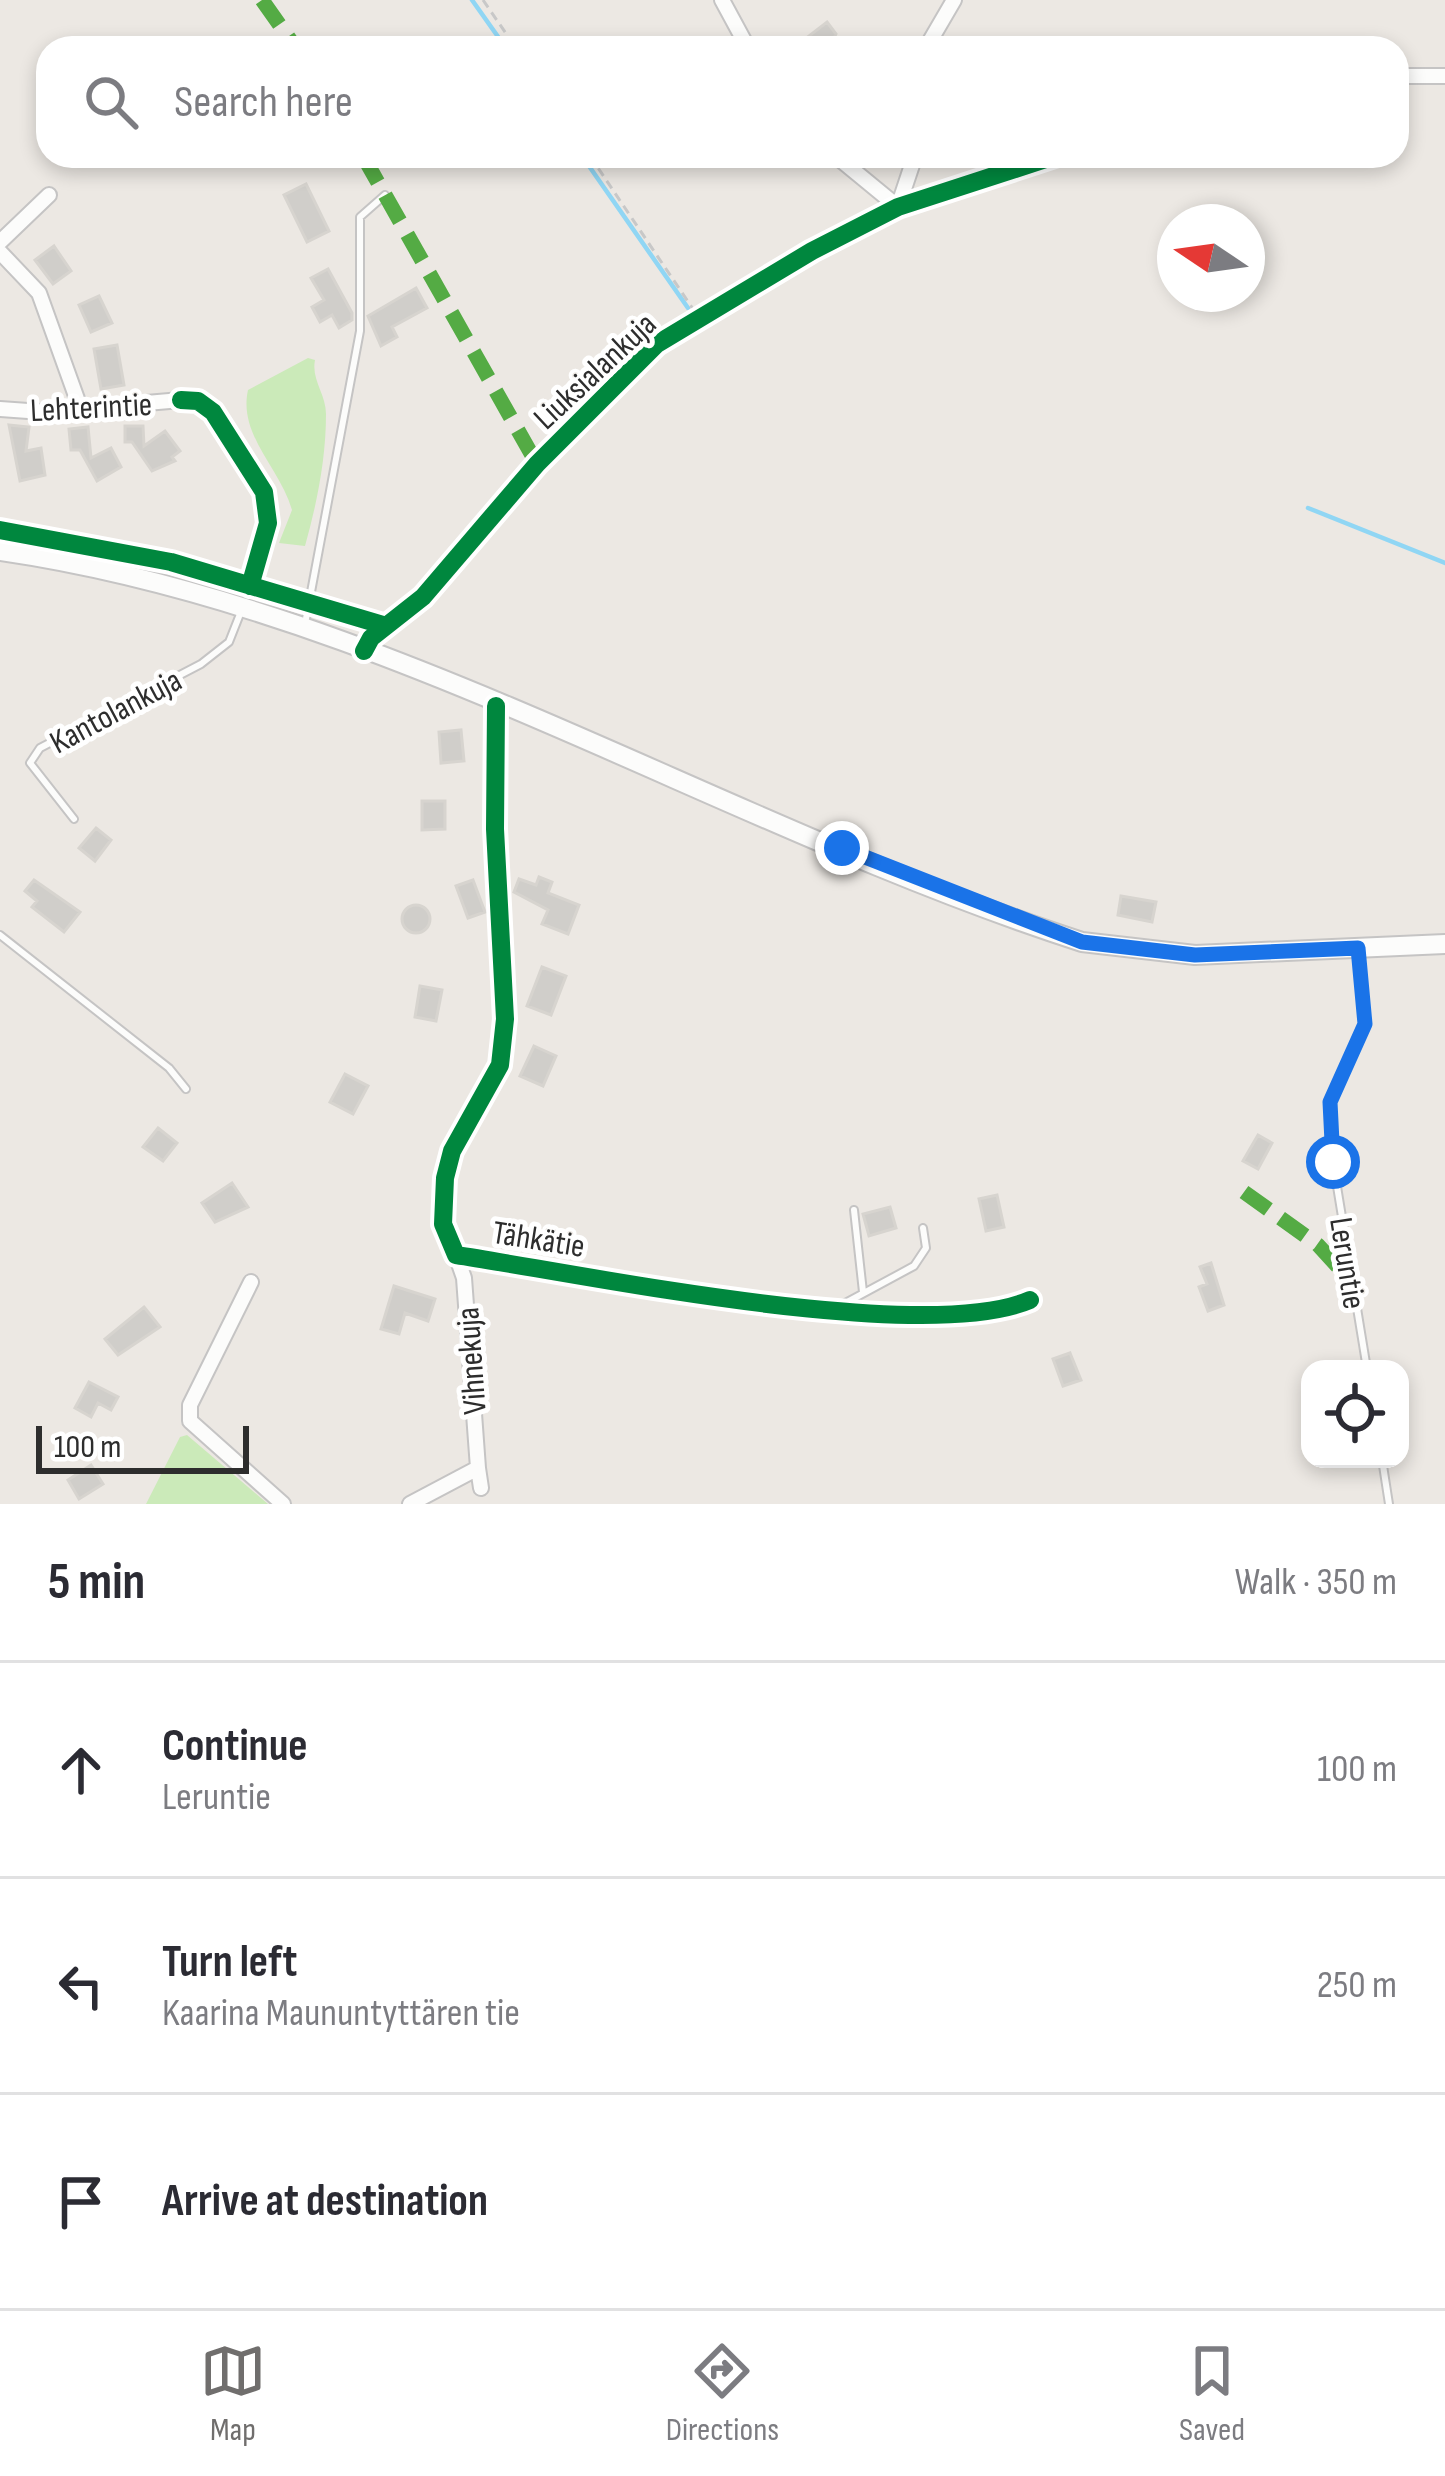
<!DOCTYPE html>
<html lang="en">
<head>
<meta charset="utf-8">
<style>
  body { margin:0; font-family:"Sofia Sans Condensed",sans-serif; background:#f2f2f3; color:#2b2b33 }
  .controls { position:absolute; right:36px; bottom:36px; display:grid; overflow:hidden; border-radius:24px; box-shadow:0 6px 18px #0003 }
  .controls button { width:108px; height:108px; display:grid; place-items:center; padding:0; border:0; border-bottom:3px solid #e1e1e2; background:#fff; color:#2b2b33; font:60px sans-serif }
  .compass { position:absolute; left:1157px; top:204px; width:108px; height:108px; border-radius:50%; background:#fff; box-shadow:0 6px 18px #0003; rotate:283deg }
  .scale { position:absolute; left:36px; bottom:30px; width:213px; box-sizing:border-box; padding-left:12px; border:6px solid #2d2d2d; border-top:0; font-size:33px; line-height:42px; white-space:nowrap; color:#2d2d2d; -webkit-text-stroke:9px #fff; paint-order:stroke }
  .stop { position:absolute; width:36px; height:36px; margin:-27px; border:9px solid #1a73e8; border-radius:50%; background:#fff }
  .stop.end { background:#1a73e8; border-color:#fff; box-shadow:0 3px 12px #0008 }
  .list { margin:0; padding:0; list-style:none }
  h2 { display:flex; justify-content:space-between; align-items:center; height:156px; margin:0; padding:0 48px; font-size:51px }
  h2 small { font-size:39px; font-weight:400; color:#7c7c81 }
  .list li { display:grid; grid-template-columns:78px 1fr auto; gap:36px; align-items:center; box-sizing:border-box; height:216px; padding:0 48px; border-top:3px solid #e1e1e2 }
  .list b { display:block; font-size:45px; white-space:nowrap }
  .list p { margin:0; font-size:39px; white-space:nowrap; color:#7c7c81 }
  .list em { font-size:39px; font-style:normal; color:#7c7c81 }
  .icon { flex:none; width:66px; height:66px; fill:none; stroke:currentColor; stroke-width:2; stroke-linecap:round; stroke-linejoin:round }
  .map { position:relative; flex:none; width:1445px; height:1504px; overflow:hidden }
  .search { position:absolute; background:#fff; box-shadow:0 6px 18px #0003; left:36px; right:36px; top:36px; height:132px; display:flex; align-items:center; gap:30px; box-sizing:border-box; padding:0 42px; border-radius:36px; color:#7c7c81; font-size:45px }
  .sheet { height:804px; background:#fff }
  nav { display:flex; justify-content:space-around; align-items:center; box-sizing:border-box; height:168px; border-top:3px solid #e1e1e2; background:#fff; font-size:33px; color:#7c7c81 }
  nav a { display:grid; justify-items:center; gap:6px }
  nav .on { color:#706e6d }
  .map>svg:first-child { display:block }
  .green { fill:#cbeab9 }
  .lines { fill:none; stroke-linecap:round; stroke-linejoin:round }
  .stream { stroke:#90d6f4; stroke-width:4.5 }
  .building { fill:#d0ceca; stroke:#d7d4cf; stroke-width:3 }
  .lane-casing { stroke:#c5c4c4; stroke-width:10 }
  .street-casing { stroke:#c5c4c4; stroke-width:18 }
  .secondary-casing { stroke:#c5c4c4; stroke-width:22 }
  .path { stroke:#c8c8c8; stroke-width:3; stroke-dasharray:9 6; stroke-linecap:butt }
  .lane { stroke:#fcfcfb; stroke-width:6 }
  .street { stroke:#fcfcfb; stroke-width:14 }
  .secondary { stroke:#fcfcfb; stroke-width:18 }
  .quiet { stroke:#54ab44; stroke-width:15; stroke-dasharray:30 15; stroke-linecap:butt }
  .cycleway-casing { stroke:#fff; stroke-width:26 }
  .cycleway { stroke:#00873e; stroke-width:18 }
  .route { stroke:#1a73e8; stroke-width:15 }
  .labels { text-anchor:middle; stroke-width:10; stroke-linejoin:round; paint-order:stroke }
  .street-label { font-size:33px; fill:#2d2d2d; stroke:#fff }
</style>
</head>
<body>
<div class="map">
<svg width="1445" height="1504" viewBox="0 0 1445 1504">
  <rect width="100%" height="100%" fill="#ece8e3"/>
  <path class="green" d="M308,358L315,360C311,380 326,394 326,414C326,459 317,503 305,546L279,543L292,510C280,468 238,435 248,390Z
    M187,1435L268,1504H146L180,1437Z"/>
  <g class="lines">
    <path class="stream" d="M472,0L506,48
      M582,156L688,308
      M1308,508L1445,563"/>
  </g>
  <path class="building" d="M827,22L836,34L832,42L811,48L805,39Z
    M306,184L329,231L307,242L284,195Z
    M54,246L71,271L53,284L35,260Z
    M328,269L352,313V320L339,328L332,315L320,322L312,307L324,300L311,278Z
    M416,288L427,308L392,327L397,337L381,346L368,316Z
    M99,296L112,323L91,332L79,305Z
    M117,345L124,385L101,389L94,349Z
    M9,425L29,427L26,451L41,448L45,475L20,481Z
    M125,426H143L144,446L165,431L180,451L172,457L175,461L152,471L132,442H125Z
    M88,427L91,458L111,448L121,467L97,481L80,450H71L69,429Z
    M461,730L464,761L441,763L439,732Z
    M422,801H445V829L422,830Z
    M96,828L111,840L95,861L79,848Z
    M539,877L552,882L548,893L579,905L568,934L542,924L548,910L514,892L519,879L536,885Z
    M34,880L80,912L64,932L32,907L37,901L25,891Z
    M473,880L485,912L468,918L456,886Z
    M1121,896L1156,902L1152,922L1118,915Z
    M402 919a14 14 0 1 1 28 0a14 14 0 1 1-28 0Z
    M542,967L566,976L551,1015L527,1006Z
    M420,986L442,990L436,1021L415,1017Z
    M534,1046L556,1056L543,1086L520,1076Z
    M345,1074L368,1086L353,1114L330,1102Z
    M158,1128L177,1143L163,1161L143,1147Z
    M1258,1135L1272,1143L1258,1169L1243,1161Z
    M232,1183L248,1207L215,1222L202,1203Z
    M997,1195L1004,1227L986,1231L979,1199Z
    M890,1207L896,1228L869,1236L863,1214Z
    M1211,1263L1224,1305L1208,1311L1199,1287L1207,1284L1200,1267Z
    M394,1286L435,1299L428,1321L405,1313L399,1334L381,1329Z
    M144,1307L160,1327L118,1355L105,1339Z
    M1070,1353L1081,1380L1063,1386L1053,1359Z
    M89,1382L118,1397L111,1410L98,1403L91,1417L75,1408Z
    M91,1465L103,1484L79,1499L68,1480Z"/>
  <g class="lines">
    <g class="lane-casing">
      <path id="lane" d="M305,624L360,331V217L385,195
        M74,819L30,763L40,748L201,664L229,642L242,609
        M0,935L169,1068L186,1089
        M1359,951L1365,1024L1330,1102L1333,1162L1367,1369
        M854,1210L863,1292
        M838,1307L914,1266L926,1248L923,1228
        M1382,1459L1389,1504"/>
    </g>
    <g class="street-casing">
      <path id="street" d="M722,0L748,48
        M926,48L954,0
        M1397,76H1445
        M836,156L898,207L915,156
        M0,242L49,195
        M0,252L39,293L81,410
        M0,409L42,412L181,400
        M364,651L371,638L423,597L537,464L657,344L812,251L898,207L1055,156
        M496,706L495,829L505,1019L500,1065L452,1151L445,1178L443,1224L456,1255C582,1274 924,1346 1030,1300
        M251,1282L190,1405V1421L283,1504
        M478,1468L481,1488
        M410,1504L478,1468L464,1278L456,1255"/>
    </g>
    <g class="secondary-casing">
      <path id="secondary" d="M0,551C381,606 719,825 1082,942L1195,955L1445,944"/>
    </g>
    <path class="path" d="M483,0L516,48
      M590,156L693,309"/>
    <use href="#lane" class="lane"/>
    <use href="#street" class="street"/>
    <use href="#secondary" class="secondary"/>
    <path class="quiet" d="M262,0L296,48
      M363,156L537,464
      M1244,1192L1318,1245L1341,1270"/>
    <g class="cycleway-casing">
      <path id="cycleway" d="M181,400L198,401L213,412L264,492L268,523L250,586
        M0,530L171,562L386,626
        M364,651L371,638L423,597L537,464L657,344L812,251L898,207L1055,156
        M496,706L495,829L505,1019L500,1065L452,1151L445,1178L443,1224L456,1255C582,1274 924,1346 1030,1300"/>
    </g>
    <use href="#cycleway" class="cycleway"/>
  </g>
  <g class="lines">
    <path class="route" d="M842,848L1082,942L1195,955L1358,948L1365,1024L1330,1102L1333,1162"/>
  </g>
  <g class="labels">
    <g class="street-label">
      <text transform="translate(594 370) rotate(-43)" y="12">Liuksialankuja</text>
      <text transform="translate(91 406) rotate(-3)" y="12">Lehterintie</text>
      <text transform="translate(115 710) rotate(-28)" y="12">Kantolankuja</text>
      <text transform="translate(539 1238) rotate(9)" y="12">Tähkätie</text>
      <text transform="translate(1349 1263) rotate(81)" y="12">Leruntie</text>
      <text transform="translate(470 1361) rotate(-94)" y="12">Vihnekuja</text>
    </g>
  </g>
</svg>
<div class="controls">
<button><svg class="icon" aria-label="locate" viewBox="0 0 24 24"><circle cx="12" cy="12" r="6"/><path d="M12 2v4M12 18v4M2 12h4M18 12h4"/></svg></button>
</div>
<svg class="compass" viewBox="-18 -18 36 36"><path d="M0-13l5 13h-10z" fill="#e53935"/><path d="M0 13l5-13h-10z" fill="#7c7c81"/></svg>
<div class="scale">100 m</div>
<div class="stop" style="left:1333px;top:1162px"></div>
<div class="stop end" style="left:842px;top:848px"></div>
<div class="search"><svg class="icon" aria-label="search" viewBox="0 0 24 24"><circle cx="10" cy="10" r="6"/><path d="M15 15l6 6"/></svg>Search here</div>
</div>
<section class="sheet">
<h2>5 min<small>Walk · 350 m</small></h2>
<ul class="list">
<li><svg class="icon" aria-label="ahead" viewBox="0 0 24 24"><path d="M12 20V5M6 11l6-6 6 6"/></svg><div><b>Continue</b><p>Leruntie</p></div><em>100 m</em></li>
<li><svg class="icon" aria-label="left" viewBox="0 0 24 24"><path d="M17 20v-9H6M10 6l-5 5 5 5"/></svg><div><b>Turn left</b><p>Kaarina Maununtyttären tie</p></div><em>250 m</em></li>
<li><svg class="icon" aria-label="arrive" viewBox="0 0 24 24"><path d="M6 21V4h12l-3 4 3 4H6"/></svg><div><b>Arrive at destination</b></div></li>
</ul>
</section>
<nav>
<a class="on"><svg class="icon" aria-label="map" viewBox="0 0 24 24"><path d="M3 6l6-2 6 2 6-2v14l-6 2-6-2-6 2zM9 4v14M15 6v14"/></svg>Map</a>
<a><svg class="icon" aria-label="directions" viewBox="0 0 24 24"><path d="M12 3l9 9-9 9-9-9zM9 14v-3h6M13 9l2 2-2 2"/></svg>Directions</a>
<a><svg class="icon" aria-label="saved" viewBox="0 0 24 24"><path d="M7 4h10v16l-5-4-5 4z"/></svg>Saved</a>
</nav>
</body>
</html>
